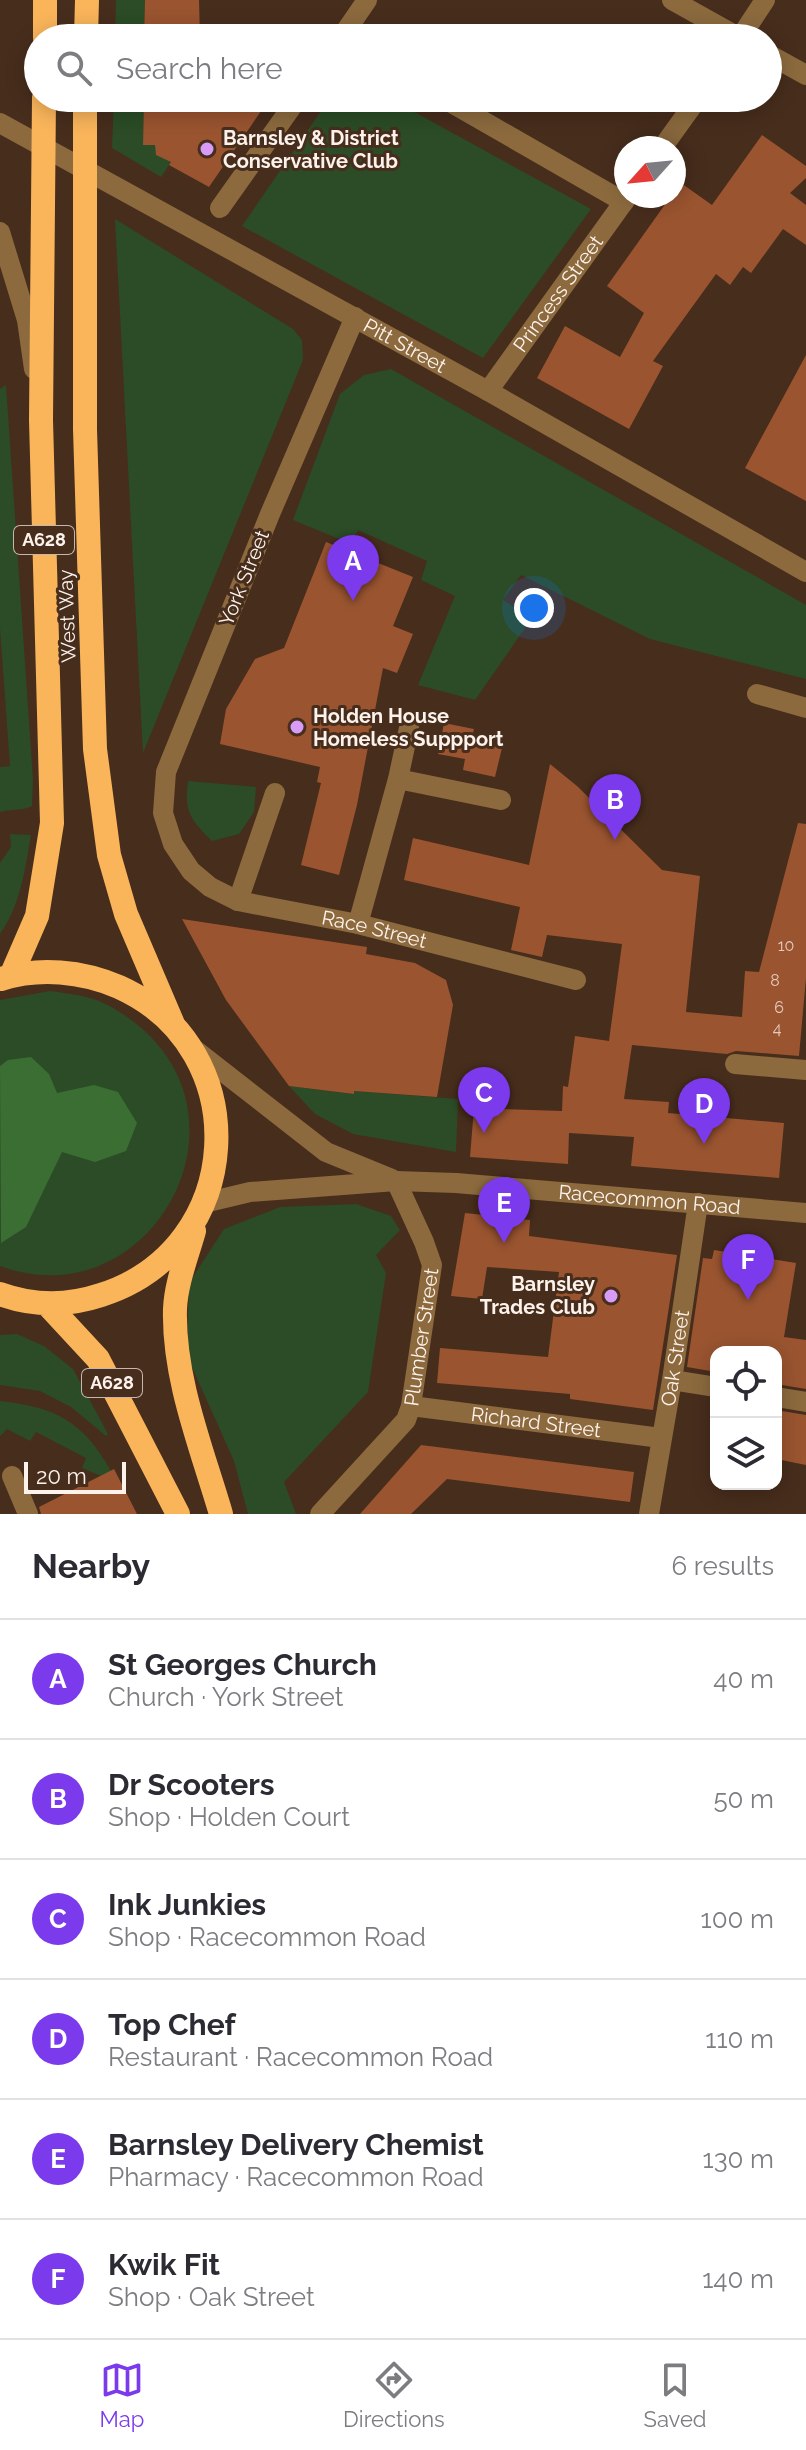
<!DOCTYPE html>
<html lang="en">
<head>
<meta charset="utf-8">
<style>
  body { margin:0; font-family:Raleway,sans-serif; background:#f7f7f7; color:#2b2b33 }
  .controls { position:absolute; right:24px; bottom:24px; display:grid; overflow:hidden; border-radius:16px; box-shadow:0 4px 20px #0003 }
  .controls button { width:72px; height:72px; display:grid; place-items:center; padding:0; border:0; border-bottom:2px solid #e1e1e2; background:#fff; color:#2b2b33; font:40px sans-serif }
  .compass { position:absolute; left:614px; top:136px; width:72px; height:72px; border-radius:50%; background:#fff; box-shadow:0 4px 20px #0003; rotate:243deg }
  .scale { position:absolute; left:24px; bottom:20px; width:102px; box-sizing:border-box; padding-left:8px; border:4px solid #fdf2ec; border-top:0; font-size:22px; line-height:28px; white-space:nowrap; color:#fdf2ec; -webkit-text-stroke:6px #472d1c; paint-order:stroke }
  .you { position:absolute; left:534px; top:608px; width:28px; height:28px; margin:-20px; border:6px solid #fff; border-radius:50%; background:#1a73e8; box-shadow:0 0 0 12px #1a73e833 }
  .badge { display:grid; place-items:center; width:52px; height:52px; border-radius:50%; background:#7c3aed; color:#fff; font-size:26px; font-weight:700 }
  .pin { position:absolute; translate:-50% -66px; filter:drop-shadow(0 2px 4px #0008) }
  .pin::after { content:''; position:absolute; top:42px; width:28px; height:24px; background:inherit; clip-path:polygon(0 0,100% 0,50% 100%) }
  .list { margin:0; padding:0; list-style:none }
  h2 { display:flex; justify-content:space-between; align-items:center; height:104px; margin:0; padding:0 32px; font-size:34px }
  h2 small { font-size:26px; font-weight:400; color:#7c7c81 }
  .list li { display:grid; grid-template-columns:52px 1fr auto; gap:24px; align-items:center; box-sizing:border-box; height:120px; padding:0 32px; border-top:2px solid #e1e1e2 }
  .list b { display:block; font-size:30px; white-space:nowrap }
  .list p { margin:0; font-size:26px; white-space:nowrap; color:#7c7c81 }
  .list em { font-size:26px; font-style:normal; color:#7c7c81 }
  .icon { flex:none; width:44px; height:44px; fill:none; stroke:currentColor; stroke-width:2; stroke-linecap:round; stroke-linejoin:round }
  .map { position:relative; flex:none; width:806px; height:1514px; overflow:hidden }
  .search { position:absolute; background:#fff; box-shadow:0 4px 20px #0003; left:24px; right:24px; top:24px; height:88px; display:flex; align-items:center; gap:20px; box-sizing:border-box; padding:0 28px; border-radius:44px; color:#7c7c81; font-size:30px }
  .sheet { height:824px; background:#fff }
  nav { display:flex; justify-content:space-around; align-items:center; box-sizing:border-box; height:112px; border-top:2px solid #e1e1e2; background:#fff; font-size:22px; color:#7c7c81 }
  nav a { display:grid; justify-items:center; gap:4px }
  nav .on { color:#7c3aed }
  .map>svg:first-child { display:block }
  .green { fill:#2b4c26 }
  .forest { fill:#3b6e32 }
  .building { fill:#9a5430 }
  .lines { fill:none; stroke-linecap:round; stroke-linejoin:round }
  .minor { stroke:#8c6a3e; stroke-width:20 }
  .highway { stroke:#fab55b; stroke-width:24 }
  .poi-dot { fill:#d89bf8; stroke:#472d1c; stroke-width:3 }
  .labels { text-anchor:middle; stroke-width:6; stroke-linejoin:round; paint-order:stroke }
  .number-label { font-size:16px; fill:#e4cabd }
  .shield { fill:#472d1c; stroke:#c6b7ae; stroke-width:2 }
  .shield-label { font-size:18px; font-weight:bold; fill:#fdf2ec }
  .poi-label { font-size:20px; font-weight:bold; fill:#fdf2ec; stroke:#472d1c; text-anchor:start }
  .street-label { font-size:20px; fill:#fdf2ec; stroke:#472d1c }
</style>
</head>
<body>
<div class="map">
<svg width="806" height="1514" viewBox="0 0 806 1514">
  <rect width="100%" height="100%" fill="#472d1c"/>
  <path class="green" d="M116,0H145L144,38H115Z
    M114,98H144L143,144L155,145L171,162L161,177L112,148Z
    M330,98H389L591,209L483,358L242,226Z
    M115,219L293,329L302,340L303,360L143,753Z
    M391,369L806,605V679L650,639L521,575L503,600L532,618L475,700L418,685L455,596L421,580L427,561L358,530L351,544L293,520L340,394L364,375Z
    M6,385L33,780L32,806C22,811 11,809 0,812V767L10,766L0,628V389Z
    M188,781L256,787L254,812L239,834L212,841C190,819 184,812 188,781Z
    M10,834L31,835C25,869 21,904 0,934V863L11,847Z
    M50,991C62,993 75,994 86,997C105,1001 124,1014 139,1026C259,1126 146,1320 0,1266V1000Z
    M289,1086L353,1094L354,1091L458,1099L456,1152L353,1134L315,1114Z
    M356,1204L391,1216L400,1230L376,1255L386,1273L368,1392L284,1482L296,1514H248L234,1461L187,1356L189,1283L224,1229L280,1207Z
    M17,1334L44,1346L73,1369L108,1434L106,1436L71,1407L40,1391L0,1385V1335Z
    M0,1401C55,1407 83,1421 111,1471L101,1476L82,1468L86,1458L36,1432L30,1441L7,1429L0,1436Z"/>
  <path class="forest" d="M31,1057L49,1074L57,1093L94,1085L118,1092L137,1123L126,1151L95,1162L62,1152L26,1227L1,1243L0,1066L8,1060Z"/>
  <path class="building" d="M145,0H199L200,38H144Z
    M144,98H270L209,187L169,165L171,162L156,155L155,145H143Z
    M762,135L806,166V178L790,193L806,205V245L783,229L751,273L743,267L730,285L716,274L653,361L663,366L629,429L537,378L565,326L620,357L644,313L607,286L671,196H674L681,183L712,205Z
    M806,355V501L745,468Z
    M326,542L413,577L393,626L413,634L397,673L383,668L357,805L339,875L301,865L321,783L317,782L320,767L220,744L226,709L255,659L284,648Z
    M444,723L474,729L471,741L502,748L495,777L463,770L465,759L438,754Z
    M550,764L577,786L662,870L700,876L686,1012L742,1017L745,971L759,972L798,823L806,824V978L799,1056L736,1051L727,1054L632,1045L624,1099L669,1102L668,1113L784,1123L779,1178L631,1166L634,1137L569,1133L568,1164L470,1157L474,1108L562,1111L563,1086L568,1087L575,1036L609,1041L622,944L547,935L542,957L511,950L520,907L404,880L413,838L529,865Z
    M182,919L367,947L366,954L415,963L446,980L453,1005L437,1097L354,1091V1094L289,1086L226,1000Z
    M465,1213L530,1220L529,1236L677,1255L653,1410L570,1399V1394L437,1383L440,1348L548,1357L559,1272L487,1267L482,1299L451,1296Z
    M714,1250L796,1263L784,1337L806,1340V1389L776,1384V1352H716V1372L687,1367L703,1258L712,1259Z
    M776,1410L806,1415V1465L776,1459Z
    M421,1445L634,1472L630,1502L447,1479L411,1514H360Z
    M114,1469L137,1514H41L39,1507Z"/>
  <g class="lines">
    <g class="minor">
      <path d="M672,0L740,38"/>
      <path d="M341,38L367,0"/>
      <path d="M740,38L765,0"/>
      <path d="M768,54L806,75"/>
      <path d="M443,98L624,202"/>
      <path id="s1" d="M0,123L488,391L806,572"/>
      <path d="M662,148L698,98"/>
      <path d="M220,208L298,98"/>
      <path d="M0,232L27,320L34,369"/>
      <path id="s2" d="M355,317L270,514L166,772L163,813L173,844L191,871L210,887L238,901L358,924L576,980"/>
      <path id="s3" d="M488,391L628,196"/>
      <path d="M757,694L806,708"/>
      <path d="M398,779L501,800"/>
      <path d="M238,901L275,793"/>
      <path d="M358,924L398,779L409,728"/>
      <path d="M190,1046L326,1152L392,1179"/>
      <path d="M735,1064L806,1070"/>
      <path id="s4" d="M204,1203L250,1192L396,1181L456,1183L806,1213"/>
      <path d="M672,1380L716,1387"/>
      <path d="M776,1397L806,1402"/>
      <path id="s5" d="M411,1406L661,1438"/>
      <path d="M12,1476L28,1514"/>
      <path id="s6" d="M320,1514L406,1420L411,1406L432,1265L424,1242L396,1181"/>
      <path id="s7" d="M649,1514L672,1380L698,1203"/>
    </g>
    <path class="highway" d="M45,38V0
      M86,38L87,0
      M85,98V429L95,749L109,855L126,914L173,1024
      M11,976L37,916L52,823L41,420L44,98
      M194,1231C187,1256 176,1283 175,1309C173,1378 202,1449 221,1514
      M0,1294C33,1306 68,1306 101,1295C246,1249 257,1049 119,987C82,971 39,967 1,979
      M47,1304L98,1359L178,1514"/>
  </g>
  <g class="poi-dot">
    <circle cx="207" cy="149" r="8"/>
    <circle cx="297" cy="727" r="8"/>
    <circle cx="611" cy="1296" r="8"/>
  </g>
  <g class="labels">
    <g class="number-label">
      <text x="786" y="951">10</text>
      <text x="775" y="986">8</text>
      <text x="779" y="1013">6</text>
      <text x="777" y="1034">4</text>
    </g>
    <g class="shield">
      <rect x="14" y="526" width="60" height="28" rx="6"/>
      <rect x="82" y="1369" width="60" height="28" rx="6"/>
    </g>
    <g class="shield-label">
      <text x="44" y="546">A628</text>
      <text x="112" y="1389">A628</text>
    </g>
    <g class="poi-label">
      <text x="223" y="145">Barnsley &amp; District<tspan x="223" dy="23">Conservative Club</tspan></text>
      <text x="313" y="723">Holden House<tspan x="313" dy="23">Homeless Suppport</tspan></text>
      <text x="595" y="1291" text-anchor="end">Barnsley<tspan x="595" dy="23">Trades Club</tspan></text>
    </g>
    <g class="street-label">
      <text dy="7" stroke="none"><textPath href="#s3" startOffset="120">Princess Street</textPath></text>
      <text dy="7" stroke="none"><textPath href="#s1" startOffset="462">Pitt Street</textPath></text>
      <text transform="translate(244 578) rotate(-68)" y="7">York Street</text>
      <text transform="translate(67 616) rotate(-92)" y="7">West Way</text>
      <text dy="7" stroke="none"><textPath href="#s2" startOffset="794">Race Street</textPath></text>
      <text dy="7" stroke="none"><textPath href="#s4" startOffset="448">Racecommon Road</textPath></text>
      <text dy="7" stroke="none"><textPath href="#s6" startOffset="212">Plumber Street</textPath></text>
      <text dy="7" stroke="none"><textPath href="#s7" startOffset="158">Oak Street</textPath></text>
      <text dy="7" stroke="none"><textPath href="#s5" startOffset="126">Richard Street</textPath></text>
    </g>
  </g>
</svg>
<div class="controls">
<button><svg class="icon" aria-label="locate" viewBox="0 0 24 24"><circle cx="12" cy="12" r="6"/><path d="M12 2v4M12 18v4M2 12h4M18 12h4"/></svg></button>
<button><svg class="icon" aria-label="layers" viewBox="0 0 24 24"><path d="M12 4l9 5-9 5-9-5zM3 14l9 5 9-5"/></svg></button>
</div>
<svg class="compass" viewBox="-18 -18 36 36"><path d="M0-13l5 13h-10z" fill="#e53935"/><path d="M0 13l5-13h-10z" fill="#7c7c81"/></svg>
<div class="scale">20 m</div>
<div class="you"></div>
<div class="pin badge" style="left:353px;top:601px">A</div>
<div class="pin badge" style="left:615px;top:840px">B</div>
<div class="pin badge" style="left:484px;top:1133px">C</div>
<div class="pin badge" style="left:704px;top:1144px">D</div>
<div class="pin badge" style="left:504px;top:1243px">E</div>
<div class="pin badge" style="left:748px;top:1300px">F</div>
<div class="search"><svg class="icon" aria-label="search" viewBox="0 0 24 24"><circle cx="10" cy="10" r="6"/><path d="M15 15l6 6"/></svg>Search here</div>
</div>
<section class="sheet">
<h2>Nearby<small>6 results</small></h2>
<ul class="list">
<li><span class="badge">A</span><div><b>St Georges Church</b><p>Church · York Street</p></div><em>40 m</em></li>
<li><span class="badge">B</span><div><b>Dr Scooters</b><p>Shop · Holden Court</p></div><em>50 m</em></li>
<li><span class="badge">C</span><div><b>Ink Junkies</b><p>Shop · Racecommon Road</p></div><em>100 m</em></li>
<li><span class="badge">D</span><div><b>Top Chef</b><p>Restaurant · Racecommon Road</p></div><em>110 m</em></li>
<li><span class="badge">E</span><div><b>Barnsley Delivery Chemist</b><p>Pharmacy · Racecommon Road</p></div><em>130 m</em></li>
<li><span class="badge">F</span><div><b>Kwik Fit</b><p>Shop · Oak Street</p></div><em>140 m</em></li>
</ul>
</section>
<nav>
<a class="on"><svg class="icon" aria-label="map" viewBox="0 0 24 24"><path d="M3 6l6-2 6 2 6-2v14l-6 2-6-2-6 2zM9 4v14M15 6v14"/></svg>Map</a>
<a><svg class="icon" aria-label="directions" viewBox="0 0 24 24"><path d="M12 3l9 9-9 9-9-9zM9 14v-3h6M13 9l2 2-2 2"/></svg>Directions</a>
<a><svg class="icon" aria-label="saved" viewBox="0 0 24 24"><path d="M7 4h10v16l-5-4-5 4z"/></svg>Saved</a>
</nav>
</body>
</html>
